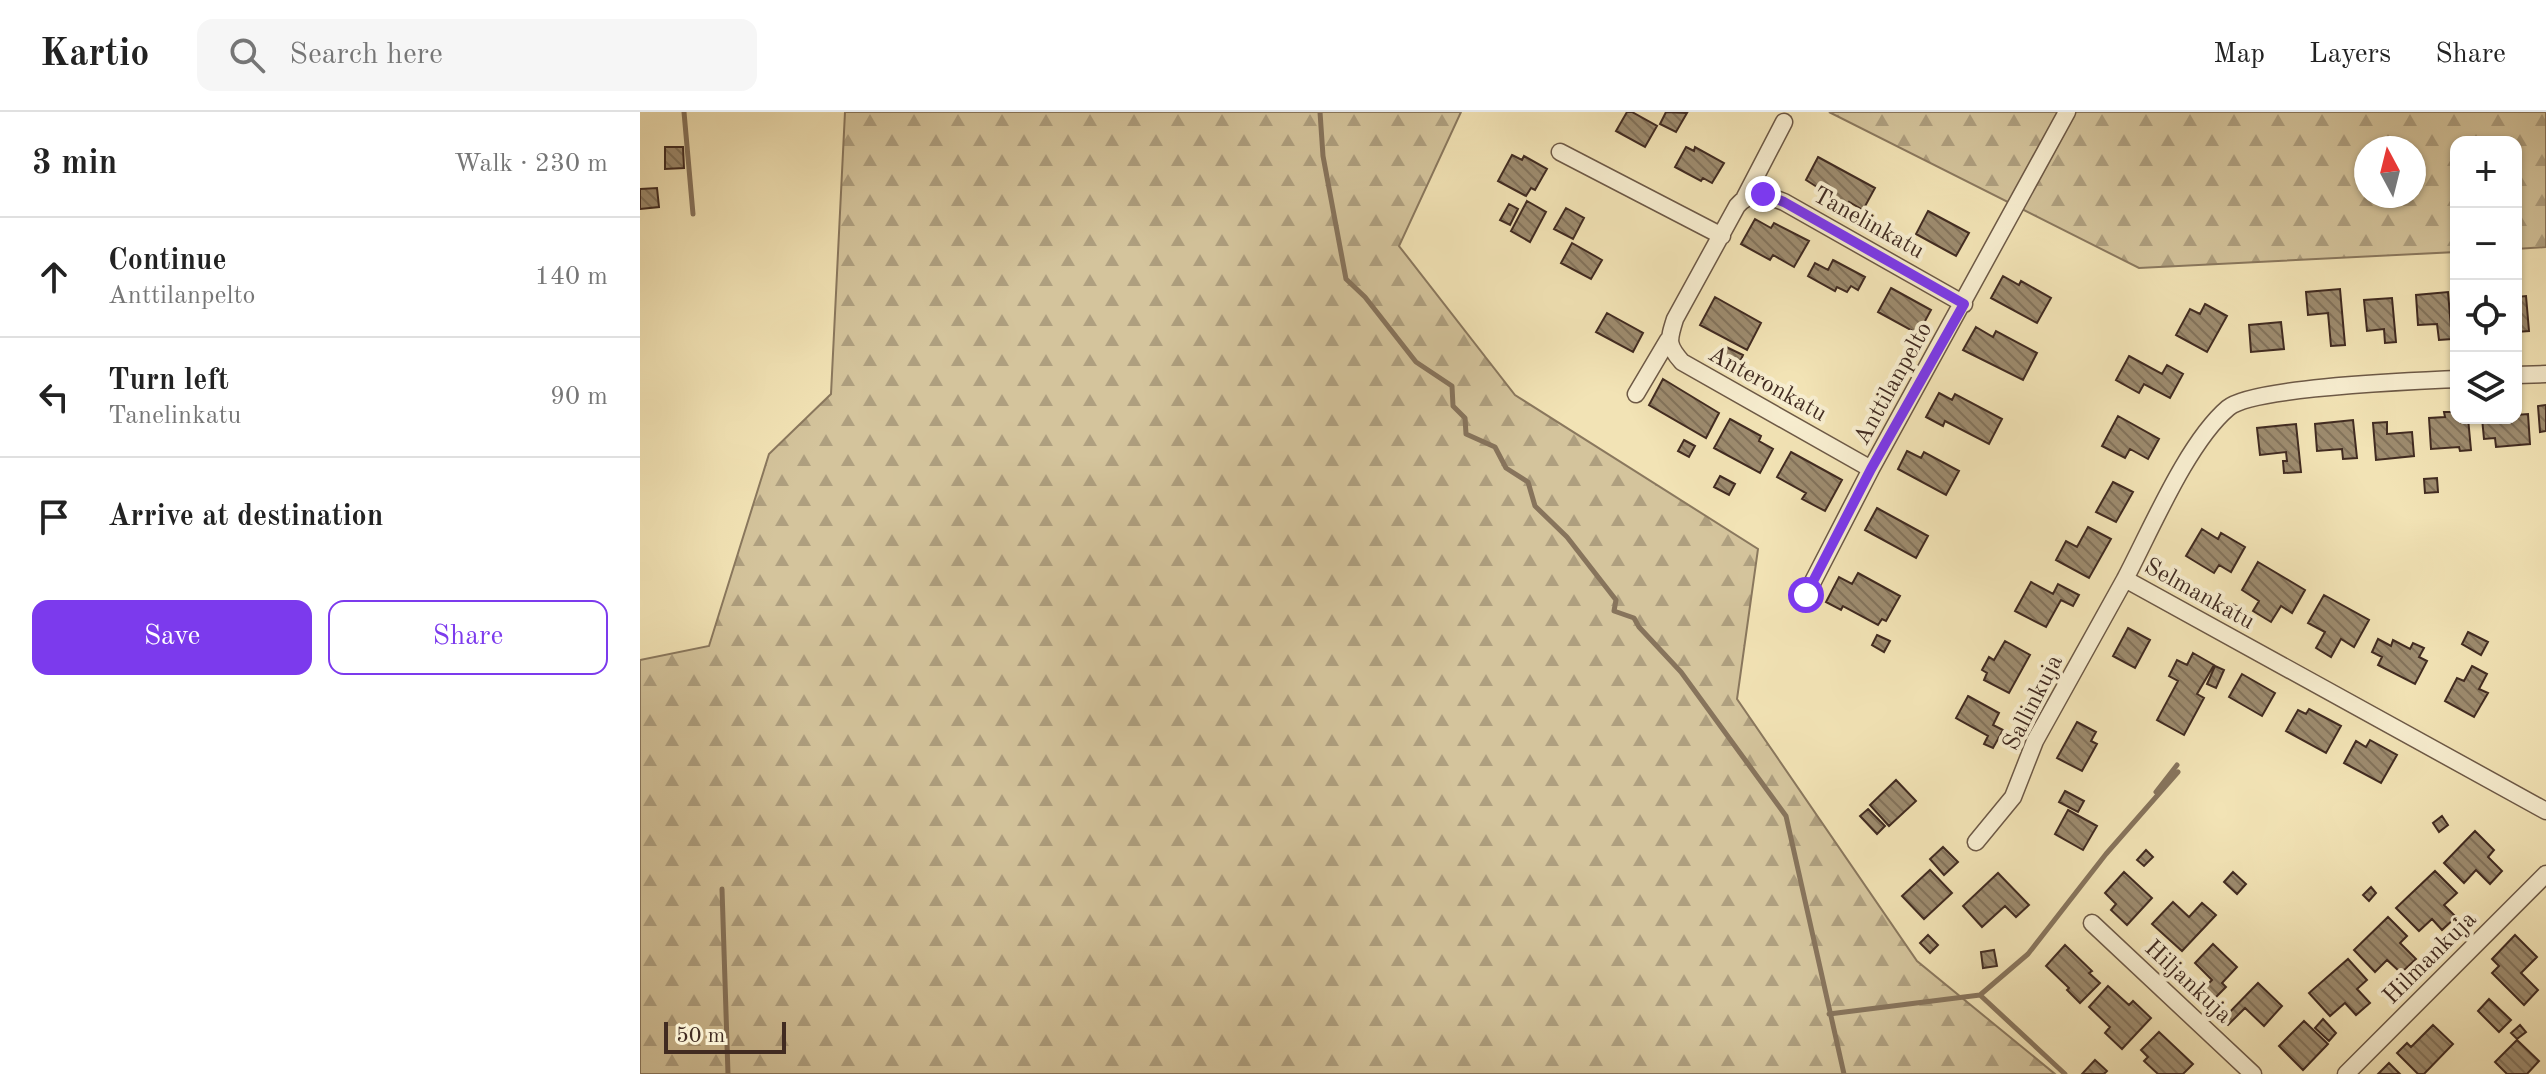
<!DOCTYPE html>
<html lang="en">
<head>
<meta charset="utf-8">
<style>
  body { margin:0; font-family:"Old Standard TT",serif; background:#f6f6f6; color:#222 }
  .controls { position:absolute; right:24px; top:24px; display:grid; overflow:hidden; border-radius:16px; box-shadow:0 2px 6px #0004 }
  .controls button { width:72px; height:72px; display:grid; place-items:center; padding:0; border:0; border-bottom:2px solid #e0e0e0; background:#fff; color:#222; font:40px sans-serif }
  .compass { position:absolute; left:1714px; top:24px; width:72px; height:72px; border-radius:50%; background:#fff; box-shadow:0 2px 6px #0004; rotate:353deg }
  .scale { position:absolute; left:24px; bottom:20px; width:122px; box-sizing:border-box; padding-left:8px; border:4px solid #412b21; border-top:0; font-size:22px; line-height:28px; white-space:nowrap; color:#412b21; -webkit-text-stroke:6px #f7edcf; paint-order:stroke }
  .stop { position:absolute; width:24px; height:24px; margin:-18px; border:6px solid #7c3aed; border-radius:50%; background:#fff }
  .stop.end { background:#7c3aed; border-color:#fff; box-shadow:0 2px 8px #0008 }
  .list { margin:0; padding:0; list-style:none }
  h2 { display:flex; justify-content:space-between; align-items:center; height:104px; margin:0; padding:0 32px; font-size:34px }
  h2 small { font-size:26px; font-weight:400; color:#767676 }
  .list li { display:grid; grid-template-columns:52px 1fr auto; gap:24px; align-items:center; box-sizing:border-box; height:120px; padding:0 32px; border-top:2px solid #e0e0e0 }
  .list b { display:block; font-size:30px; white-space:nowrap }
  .list p { margin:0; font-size:26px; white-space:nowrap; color:#767676 }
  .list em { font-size:26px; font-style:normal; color:#767676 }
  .actions { display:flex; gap:16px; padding:24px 32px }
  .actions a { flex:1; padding:18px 0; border:2px solid #7c3aed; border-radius:16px; text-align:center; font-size:28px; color:#7c3aed }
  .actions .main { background:#7c3aed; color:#fff }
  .icon { flex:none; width:44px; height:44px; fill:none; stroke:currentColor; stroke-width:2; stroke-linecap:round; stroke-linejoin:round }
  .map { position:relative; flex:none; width:1906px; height:962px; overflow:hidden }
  header { display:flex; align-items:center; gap:48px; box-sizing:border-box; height:112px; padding:0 40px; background:#fff; border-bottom:2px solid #e0e0e0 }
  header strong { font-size:38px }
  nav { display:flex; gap:44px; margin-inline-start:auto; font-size:28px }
  .search { width:560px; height:72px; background:#f6f6f6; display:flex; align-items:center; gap:20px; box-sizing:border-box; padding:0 28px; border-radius:16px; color:#767676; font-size:30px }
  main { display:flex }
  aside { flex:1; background:#fff }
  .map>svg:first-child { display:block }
  .forest { fill:url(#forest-firs); stroke:#8a785e; stroke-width:2; fill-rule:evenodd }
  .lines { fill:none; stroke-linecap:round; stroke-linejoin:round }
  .stream { stroke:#87745c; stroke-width:5 }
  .building { fill:url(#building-back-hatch); stroke:#412b21; stroke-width:2 }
  .minor-casing { stroke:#6d5946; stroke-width:19 }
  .minor { stroke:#f7edcf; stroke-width:16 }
  .route { stroke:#7c3aed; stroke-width:10 }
  .labels { text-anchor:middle; stroke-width:8; stroke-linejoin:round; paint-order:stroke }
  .street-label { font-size:24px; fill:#412b21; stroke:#f7edcf }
</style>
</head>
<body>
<header>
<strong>Kartio</strong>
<div class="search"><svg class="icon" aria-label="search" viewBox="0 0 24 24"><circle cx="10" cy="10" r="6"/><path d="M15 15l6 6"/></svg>Search here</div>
<nav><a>Map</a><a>Layers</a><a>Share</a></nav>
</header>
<main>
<aside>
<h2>3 min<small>Walk · 230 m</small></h2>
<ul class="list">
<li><svg class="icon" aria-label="ahead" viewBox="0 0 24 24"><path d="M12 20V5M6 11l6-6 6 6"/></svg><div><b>Continue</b><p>Anttilanpelto</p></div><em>140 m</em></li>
<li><svg class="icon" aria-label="left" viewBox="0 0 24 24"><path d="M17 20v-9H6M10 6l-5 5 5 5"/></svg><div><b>Turn left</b><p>Tanelinkatu</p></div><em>90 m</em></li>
<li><svg class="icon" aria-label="arrive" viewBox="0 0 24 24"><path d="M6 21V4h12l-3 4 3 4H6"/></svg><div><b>Arrive at destination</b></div></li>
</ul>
<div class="actions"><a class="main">Save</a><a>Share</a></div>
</aside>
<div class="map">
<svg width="1906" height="962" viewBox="0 0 1906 962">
  <defs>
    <pattern id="forest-firs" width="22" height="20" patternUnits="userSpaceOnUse" patternTransform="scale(2)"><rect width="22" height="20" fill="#d4c49c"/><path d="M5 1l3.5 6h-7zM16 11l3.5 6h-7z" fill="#ae9f7f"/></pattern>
    <pattern id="building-back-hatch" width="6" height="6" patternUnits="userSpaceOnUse" patternTransform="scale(2)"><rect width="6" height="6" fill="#9d8b6e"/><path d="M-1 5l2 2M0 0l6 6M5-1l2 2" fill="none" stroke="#82725a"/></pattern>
  </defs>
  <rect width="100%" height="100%" fill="#f2e3b5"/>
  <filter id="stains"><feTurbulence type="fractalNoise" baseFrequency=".0025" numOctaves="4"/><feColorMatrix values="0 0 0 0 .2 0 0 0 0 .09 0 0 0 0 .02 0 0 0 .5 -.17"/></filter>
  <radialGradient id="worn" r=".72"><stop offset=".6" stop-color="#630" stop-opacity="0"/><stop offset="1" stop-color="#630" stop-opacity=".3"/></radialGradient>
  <path class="forest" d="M205,0H821L759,134L875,283L1118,437L1097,587L1277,849L1415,962H0V548L69,534L129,342L191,282Z
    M1189,0H1906V135L1876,137V30H1816V140L1499,156ZM1726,36H1774V84H1726Z"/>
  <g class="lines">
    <path class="stream" d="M44,0L53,102
      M680,0L683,44L706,167L725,185L776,250L812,274L813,294L825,306L826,322L855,335L866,356L888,370L895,394L927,425L976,488L974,499L994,506L999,515L1041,560L1146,704L1204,962
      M1516,680L1537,653
      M82,777L88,962
      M1340,883L1425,962
      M1189,902L1340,883L1388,842L1466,742L1538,660"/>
  </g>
  <path class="building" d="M987,0H992L1017,14L1005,35L976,19Z
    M1026,0L1047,1L1036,20L1020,12Z
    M25,35H43L44,56L25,57Z
    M1046,35L1054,39L1055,35L1084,51L1072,71L1063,66L1061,69L1035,55Z
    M872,43L882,48L884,44L907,57L895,78L891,76L886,84L858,69Z
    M1178,45L1235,76L1223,98L1209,90L1207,94L1166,68Z
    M17,76L19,95L0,97V77Z
    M887,89L906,100L890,130L871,119Z
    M869,92L878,97L870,113L860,108Z
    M926,96L944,106L933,127L914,117Z
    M1288,99L1329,121L1316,144L1276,122Z
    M1115,107L1131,116L1134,111L1169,129L1154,155L1133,143L1130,148L1101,132Z
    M932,131L962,148L951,167L921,151Z
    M1193,148L1225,165L1218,178L1211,174L1207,180L1197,175L1195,179L1168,164L1175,151L1188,158Z
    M1363,164L1379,173L1381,169L1411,186L1397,211L1351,186Z
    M1876,173L1877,185L1886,184L1889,219L1876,220Z
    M1251,176L1291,198L1278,222L1238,200Z
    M1700,177L1705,233L1691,234L1688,201L1668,203L1666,180Z
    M1808,180L1812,227L1799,228L1797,212L1778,213L1776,183Z
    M1075,185L1121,211L1107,238L1060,213Z
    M1752,186L1756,230L1745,231L1744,217L1727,219L1724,188Z
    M1565,192L1587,204L1567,240L1536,223L1550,197L1560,202Z
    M967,201L1003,221L993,240L956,220Z
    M1641,210L1644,237L1611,240L1609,213Z
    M1336,215L1353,225L1356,219L1397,241L1383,268L1323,238Z
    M1082,233L1103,243L1095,261L1074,251Z
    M1489,244L1522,262L1527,253L1543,262L1530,286L1504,272L1499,281L1476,268Z
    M1023,267L1079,301L1066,326L1009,293Z
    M1299,281L1312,288L1315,282L1362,307L1349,332L1305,309L1303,314L1286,305Z
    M1906,293V319L1900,320L1898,294Z
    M1804,300H1814L1816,306H1828L1831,338L1820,339L1819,335L1791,337L1789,306L1805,305Z
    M1888,302L1890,332L1856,335L1855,326L1844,327L1842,306H1876V303Z
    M1478,304L1519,327L1508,347L1490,337L1485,346L1462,334Z
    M1090,307L1121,324L1119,329L1133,337L1120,361L1074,336Z
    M1713,308L1717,346L1703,347L1702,337L1677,339L1675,312Z
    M1747,310V322L1772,320L1774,344L1736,348L1733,311Z
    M1656,312L1661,360L1644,361L1643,349H1647L1646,340L1620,343L1617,316Z
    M1044,328L1055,334L1049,345L1038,339Z
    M1267,339L1281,346L1284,340L1319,359L1306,383L1258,357Z
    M1151,340L1202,368L1185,399L1162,387L1166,381L1137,365Z
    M1080,364L1095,372L1089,383L1074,375Z
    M1797,366L1798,380L1785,381L1784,367Z
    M1473,370L1493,380L1476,410L1456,400Z
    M1237,396L1288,424L1276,446L1225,418Z
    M1448,415L1471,427L1449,466L1416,448L1426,429L1437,435Z
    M1562,417L1578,427L1581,421L1605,435L1591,460L1579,453L1574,461L1546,444Z
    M1618,450L1665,478L1652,501L1641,494L1631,510L1613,499L1619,489L1602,478Z
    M1218,461L1260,484L1246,509L1242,507L1238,513L1203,494L1201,498L1186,490L1199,465L1212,472Z
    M1391,470L1413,482L1418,472L1439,483L1433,494L1421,488L1406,515L1375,499Z
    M1684,483L1729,508L1714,535L1701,527L1691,545L1676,536L1685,520L1668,511Z
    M1593,492L1608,501L1601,511L1586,502Z
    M1488,516L1510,528L1495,556L1473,544Z
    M1828,520L1848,530L1841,543L1822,532Z
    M1237,523L1250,529L1244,540L1232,533Z
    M1738,527L1751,534L1753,528L1770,537L1773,531L1784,536L1779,545L1787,549L1775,572L1738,553L1742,545L1732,540Z
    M1365,529L1390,543L1369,581L1344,568L1347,561L1342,558L1349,545L1354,548Z
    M1553,541L1574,553L1557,582L1564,586L1544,623L1517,608L1538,569L1529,564L1537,548L1547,553Z
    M1575,554L1584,558L1576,576L1567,572Z
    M1832,554L1847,562L1839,577L1848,581L1834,605L1805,589L1817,566L1824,569Z
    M1602,562L1635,581L1622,604L1589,585Z
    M1328,584L1359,601L1353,613L1363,618L1353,636L1344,632L1348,624L1316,606Z
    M1669,597L1701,614L1686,641L1646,619L1658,598L1666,602Z
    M1437,610L1456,620L1451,629L1457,632L1442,659L1417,646Z
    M1730,628L1757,643L1741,671L1704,651L1716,629L1726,635Z
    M1256,668L1276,689L1249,714L1230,693Z
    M1425,679L1444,689L1438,700L1419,690Z
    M1228,697L1245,714L1237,722L1220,704Z
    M1428,698L1457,714L1443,738L1415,722Z
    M1802,704L1808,713L1799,720L1793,711Z
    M1835,719L1854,738L1848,745L1862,759L1850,772L1836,758L1824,771L1804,751Z
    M1303,735L1318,750L1304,763L1290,747Z
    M1506,738L1513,745L1504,754L1497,748Z
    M1290,758L1312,781L1284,807L1262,784Z
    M1795,759L1817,781L1804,793L1816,805L1802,818L1792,807L1779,819L1756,796Z
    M1484,760L1512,786L1487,813L1471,798L1476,792L1465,781Z
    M1593,760L1606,772L1597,782L1584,770Z
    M1358,761L1389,793L1376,805L1365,794L1342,815L1323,794Z
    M1731,775L1736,781L1729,789L1723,783Z
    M1533,790L1549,805L1562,791L1576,803L1542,839L1512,812Z
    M1748,805L1767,824L1760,831L1776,847L1761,861L1747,848L1735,860L1714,838Z
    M1288,823L1298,833L1290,841L1280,831Z
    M1875,823L1897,845L1881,861L1898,878L1884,893L1852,861L1859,854L1852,847Z
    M1573,832L1597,855L1582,871L1586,875L1568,893L1557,883L1572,868L1555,851Z
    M1425,833L1452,859L1449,861L1460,871L1440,891L1427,878L1429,876L1406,854Z
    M1354,838L1357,854L1343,856L1341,840Z
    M1708,847L1727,868L1717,877L1730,891L1716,903L1705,891L1690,904L1669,881Z
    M1618,871L1642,894L1624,914L1605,896L1588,913L1582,908Z
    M1468,874L1489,893L1493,889L1511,906L1482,937L1465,921L1470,915L1449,895Z
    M1849,887L1871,908L1859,920L1838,899Z
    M1683,907L1696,921L1689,929L1675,916Z
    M1664,909L1688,932L1663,958L1639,934Z
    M1793,913L1813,932L1784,962H1778L1757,941L1767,931L1771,935Z
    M1880,913L1886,920L1877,927L1871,921Z
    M1519,920L1553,952L1543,962H1518L1504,949L1508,945L1501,938Z
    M1877,928L1899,949L1887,962H1867L1855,950Z
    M1455,948L1467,959L1464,962H1442Z
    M1749,951L1760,962H1738Z"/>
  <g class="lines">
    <g class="minor-casing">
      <path id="minor" d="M920,40L1082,124
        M1105,85L1144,10
        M1876,263L1906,262
        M1816,267C1776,269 1612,275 1588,296C1547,331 1511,418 1485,467L1906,699
        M996,282L1028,228
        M1231,357L1042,250C1027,233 1028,229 1035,207L1097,94C1111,78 1126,83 1144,90L1324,192
        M1166,483L1231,357L1427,0
        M1336,730L1373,685L1395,629L1485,467
        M1452,811L1613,962
        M1706,962L1906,762"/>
    </g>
    <use href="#minor" class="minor"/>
  </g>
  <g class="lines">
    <path class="route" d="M1123,82L1144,90L1324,192L1231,357L1166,483"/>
  </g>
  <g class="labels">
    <g class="street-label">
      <text transform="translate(1229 110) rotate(29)" y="8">Tanelinkatu</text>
      <text transform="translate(1128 271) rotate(29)" y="8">Anteronkatu</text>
      <text transform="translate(1252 271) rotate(-61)" y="8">Anttilanpelto</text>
      <text transform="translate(1560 481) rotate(29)" y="8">Selmankatu</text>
      <text transform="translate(1392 590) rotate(-63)" y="8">Sallinkuja</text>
      <text transform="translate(1789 845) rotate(-45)" y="8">Hilmankuja</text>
      <text transform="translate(1549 869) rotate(43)" y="8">Hiljankuja</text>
    </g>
  </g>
  <rect width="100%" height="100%" filter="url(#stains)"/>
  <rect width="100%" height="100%" fill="url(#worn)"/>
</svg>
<div class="controls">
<button>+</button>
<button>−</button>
<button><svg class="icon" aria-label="locate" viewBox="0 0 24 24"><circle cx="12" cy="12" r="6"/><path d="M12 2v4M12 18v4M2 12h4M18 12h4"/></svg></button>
<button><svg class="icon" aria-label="layers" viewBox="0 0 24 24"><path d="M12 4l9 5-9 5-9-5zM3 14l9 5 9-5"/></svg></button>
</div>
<svg class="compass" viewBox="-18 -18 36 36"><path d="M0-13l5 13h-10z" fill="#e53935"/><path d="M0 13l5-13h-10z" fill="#767676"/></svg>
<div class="scale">50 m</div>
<div class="stop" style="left:1166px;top:483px"></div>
<div class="stop end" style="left:1123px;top:82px"></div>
</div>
</main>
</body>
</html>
